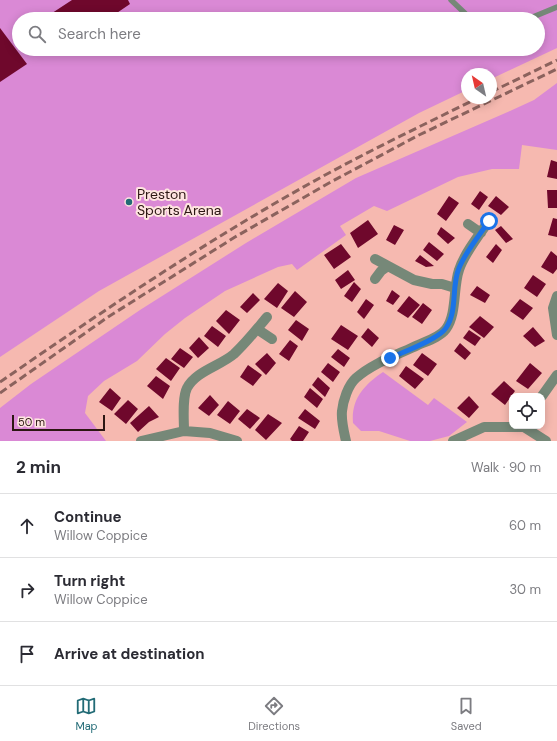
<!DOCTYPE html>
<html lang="en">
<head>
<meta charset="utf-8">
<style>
  body { margin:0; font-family:"DM Sans",sans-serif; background:#f2f2f3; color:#2b2b33 }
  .controls { position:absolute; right:12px; bottom:12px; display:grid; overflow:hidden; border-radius:8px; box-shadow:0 2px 10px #0003 }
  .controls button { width:36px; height:36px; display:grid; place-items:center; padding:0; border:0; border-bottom:1px solid #e1e1e2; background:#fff; color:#2b2b33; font:20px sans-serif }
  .compass { position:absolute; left:461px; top:68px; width:36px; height:36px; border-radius:50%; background:#fff; box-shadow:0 2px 10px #0003; rotate:326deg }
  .scale { position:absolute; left:12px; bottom:10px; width:93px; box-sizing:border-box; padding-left:4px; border:2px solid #2c1613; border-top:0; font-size:11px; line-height:14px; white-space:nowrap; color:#2c1613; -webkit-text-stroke:3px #fee4e0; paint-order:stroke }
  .stop { position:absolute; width:12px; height:12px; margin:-9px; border:3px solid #1a73e8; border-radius:50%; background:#fff }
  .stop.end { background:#1a73e8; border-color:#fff; box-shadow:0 1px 4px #0008 }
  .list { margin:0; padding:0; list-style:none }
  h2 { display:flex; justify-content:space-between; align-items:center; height:52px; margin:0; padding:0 16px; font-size:17px }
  h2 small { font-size:13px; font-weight:400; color:#7c7c81 }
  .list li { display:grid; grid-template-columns:26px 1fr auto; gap:12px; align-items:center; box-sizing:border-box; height:64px; padding:0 16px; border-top:1px solid #e1e1e2 }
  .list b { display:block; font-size:15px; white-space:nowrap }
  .list p { margin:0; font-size:13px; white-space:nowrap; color:#7c7c81 }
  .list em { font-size:13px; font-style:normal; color:#7c7c81 }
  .icon { flex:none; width:22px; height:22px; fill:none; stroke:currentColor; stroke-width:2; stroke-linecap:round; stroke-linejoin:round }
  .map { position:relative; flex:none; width:557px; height:441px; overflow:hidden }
  .search { position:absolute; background:#fff; box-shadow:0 2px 10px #0003; left:12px; right:12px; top:12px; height:44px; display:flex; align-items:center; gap:10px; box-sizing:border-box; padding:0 14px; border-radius:22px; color:#7c7c81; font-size:15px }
  .sheet { height:244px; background:#fff }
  nav { display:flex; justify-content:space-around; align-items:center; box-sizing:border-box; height:56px; border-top:1px solid #e1e1e2; background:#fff; font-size:11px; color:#7c7c81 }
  nav a { display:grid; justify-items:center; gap:2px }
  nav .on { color:#226b76 }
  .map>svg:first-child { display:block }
  .green { fill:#da89d5; fill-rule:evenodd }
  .building { fill:#6f082c }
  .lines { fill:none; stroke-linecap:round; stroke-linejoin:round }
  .lane { stroke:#768878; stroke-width:5.5 }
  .street { stroke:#768878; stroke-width:10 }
  .rail { stroke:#8b625d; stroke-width:3; stroke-dasharray:8 4; stroke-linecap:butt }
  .route { stroke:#1a73e8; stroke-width:5 }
  .poi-dot { fill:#226b76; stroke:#fee4e0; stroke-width:1.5 }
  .labels { text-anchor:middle; stroke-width:4; stroke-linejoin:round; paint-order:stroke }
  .poi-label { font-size:14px; fill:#2c1613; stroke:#fee4e0; text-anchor:start }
</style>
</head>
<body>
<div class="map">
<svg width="557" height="441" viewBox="0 0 557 441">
  <rect width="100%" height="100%" fill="#f6b9b0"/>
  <path class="green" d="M0,0H557V48L491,79V74H467V90L419,113L99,291L0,357ZM19,19H538V49H19Z
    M557,83V150L522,145L519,169H492L458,177L387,211L374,206L340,226L346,235L297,270L292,264L278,267L225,291L185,318L165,334L137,361L104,381L88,396L85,413L106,441H0V408L31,384L140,310L246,243L356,178L510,111L534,100Z
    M383,372L428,405L434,398L467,422L449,436L430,441H410L379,431H361L353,423C351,399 364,385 383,372Z"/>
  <path class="building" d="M72,0H128L130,4L108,19H43Z
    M0,28L27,64L0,82Z
    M53,49H65L57,55Z
    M551,160L557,162V179L547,177Z
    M547,190H557V208H548Z
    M480,191L488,197L479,210L471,204Z
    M449,196L459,203L446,221L437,214Z
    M496,196L509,207L501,215L488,206Z
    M553,218L557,219V237L548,235Z
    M368,220L378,234L358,248L350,233Z
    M394,225L404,230L395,245L386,240Z
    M501,226L513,239L506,243L495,230Z
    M441,227L455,238L448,244L437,234Z
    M429,242L444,254L437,261L423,250Z
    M341,244L351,257L334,269L324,255Z
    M496,244L502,250L493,263L486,257Z
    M551,251L557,256V269L553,274L541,267Z
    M420,255L434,266L426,267L415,261Z
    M348,270L355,280L341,289L335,280Z
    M533,275L546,284L537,297L524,288Z
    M354,282L361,289L352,302L344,296Z
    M278,283L288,291L277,308L264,299Z
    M477,286L490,295L485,303L470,295Z
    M392,290L400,296L393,305L386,301Z
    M295,291L307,302L294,317L281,308Z
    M253,293L260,300L247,313L240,307Z
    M409,296L420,305L408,318L397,311Z
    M366,299L374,305L364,319L357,312Z
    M520,299L533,308L523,320L510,311Z
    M423,303L432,310L422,324L412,317Z
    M226,310L240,320L229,334L216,321Z
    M480,316L494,327L484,338L469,327Z
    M296,320L309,329L302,341L288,330Z
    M341,325L358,336L348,350L331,339Z
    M212,326L226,336L218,347L204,336Z
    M533,327L545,341L535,347L523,336Z
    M368,328L379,338L372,347L361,337Z
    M469,330L481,338L475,346L463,338Z
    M199,337L209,348L198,358L189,348Z
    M290,340L298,346L289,361L279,354Z
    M460,343L471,353L465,360L454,351Z
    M180,348L193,357L184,368L171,359Z
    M338,349L350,358L344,367L331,357Z
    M267,353L276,363L266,375L255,364Z
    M422,353L437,364L428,376L413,365Z
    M166,358L180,368L171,381L156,369Z
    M328,363L340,372L333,382L321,372Z
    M530,363L542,373L528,389L516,381Z
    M248,365L262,375L253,386L240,377Z
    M406,366L424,379L415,389L399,376Z
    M156,376L170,386L163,399L147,386Z
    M318,377L330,388L325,397L312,385Z
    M504,381L515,391L505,405L491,394Z
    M110,388L121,398L112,411L99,402Z
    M310,388L323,399L317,408L304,397Z
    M210,395L219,405L209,416L198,408Z
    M469,396L479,407L469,418L457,408Z
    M128,400L138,409L126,424L114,414Z
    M228,401L240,411L230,424L217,415Z
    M149,406L159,417L149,422L138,432L130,423Z
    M247,409L260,418L250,429L238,419Z
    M305,409L320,421L315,429L298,418Z
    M268,414L282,423L266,440L255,430Z
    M299,426L309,432L303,441H292L290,439Z"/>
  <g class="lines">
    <path class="lane" d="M451,0L471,19
      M528,19L557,7"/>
    <path class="street" d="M468,224L481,233
      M375,259L414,280L432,284H442L455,288
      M375,279L381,271L388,266
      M557,296L553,308L557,335
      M257,329L272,339
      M542,396L557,375
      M184,431C184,420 182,398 187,388C196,371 220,366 234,354C246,343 256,330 267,317
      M141,441L184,431L210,433L237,441
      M346,441C344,432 341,421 342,411C343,401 348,385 356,378C373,363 397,355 418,345C427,341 440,337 446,329C457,314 453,287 459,270C464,254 479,235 489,221
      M453,441L484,427H524L546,441"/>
    <path class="rail" d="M491,92L557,60
      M0,382C106,309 213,236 327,174C377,147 427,123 478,98
      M0,393L108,317L235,237L329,183L419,135L557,69"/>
  </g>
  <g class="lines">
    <path class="route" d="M390,358C403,352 439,339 446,328C458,310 451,287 459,268C466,251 479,236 489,221"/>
  </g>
  <circle class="poi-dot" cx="129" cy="202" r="4"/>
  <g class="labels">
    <g class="poi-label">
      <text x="137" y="199">Preston<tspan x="137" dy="16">Sports Arena</tspan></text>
    </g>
  </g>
</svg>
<div class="controls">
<button><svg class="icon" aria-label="locate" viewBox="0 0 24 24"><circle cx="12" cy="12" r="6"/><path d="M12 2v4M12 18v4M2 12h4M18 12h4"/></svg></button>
</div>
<svg class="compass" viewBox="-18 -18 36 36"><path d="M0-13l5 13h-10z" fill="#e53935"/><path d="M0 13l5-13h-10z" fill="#7c7c81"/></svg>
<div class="scale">50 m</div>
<div class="stop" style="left:489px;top:221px"></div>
<div class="stop end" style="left:390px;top:358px"></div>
<div class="search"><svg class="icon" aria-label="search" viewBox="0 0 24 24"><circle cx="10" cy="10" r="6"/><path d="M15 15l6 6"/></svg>Search here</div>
</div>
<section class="sheet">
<h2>2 min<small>Walk · 90 m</small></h2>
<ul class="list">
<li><svg class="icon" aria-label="ahead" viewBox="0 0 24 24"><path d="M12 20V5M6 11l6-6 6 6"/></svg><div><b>Continue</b><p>Willow Coppice</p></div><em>60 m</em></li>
<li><svg class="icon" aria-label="right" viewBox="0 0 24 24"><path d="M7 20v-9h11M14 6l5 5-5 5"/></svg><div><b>Turn right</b><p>Willow Coppice</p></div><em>30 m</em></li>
<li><svg class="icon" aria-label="arrive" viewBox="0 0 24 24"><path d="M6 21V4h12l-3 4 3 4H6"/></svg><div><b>Arrive at destination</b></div></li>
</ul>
</section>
<nav>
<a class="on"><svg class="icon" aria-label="map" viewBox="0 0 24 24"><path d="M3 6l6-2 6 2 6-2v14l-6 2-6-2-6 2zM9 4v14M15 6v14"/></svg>Map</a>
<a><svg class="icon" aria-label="directions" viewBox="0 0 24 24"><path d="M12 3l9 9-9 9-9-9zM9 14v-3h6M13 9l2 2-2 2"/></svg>Directions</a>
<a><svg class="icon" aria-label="saved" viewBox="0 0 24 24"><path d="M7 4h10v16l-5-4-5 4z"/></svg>Saved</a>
</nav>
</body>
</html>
